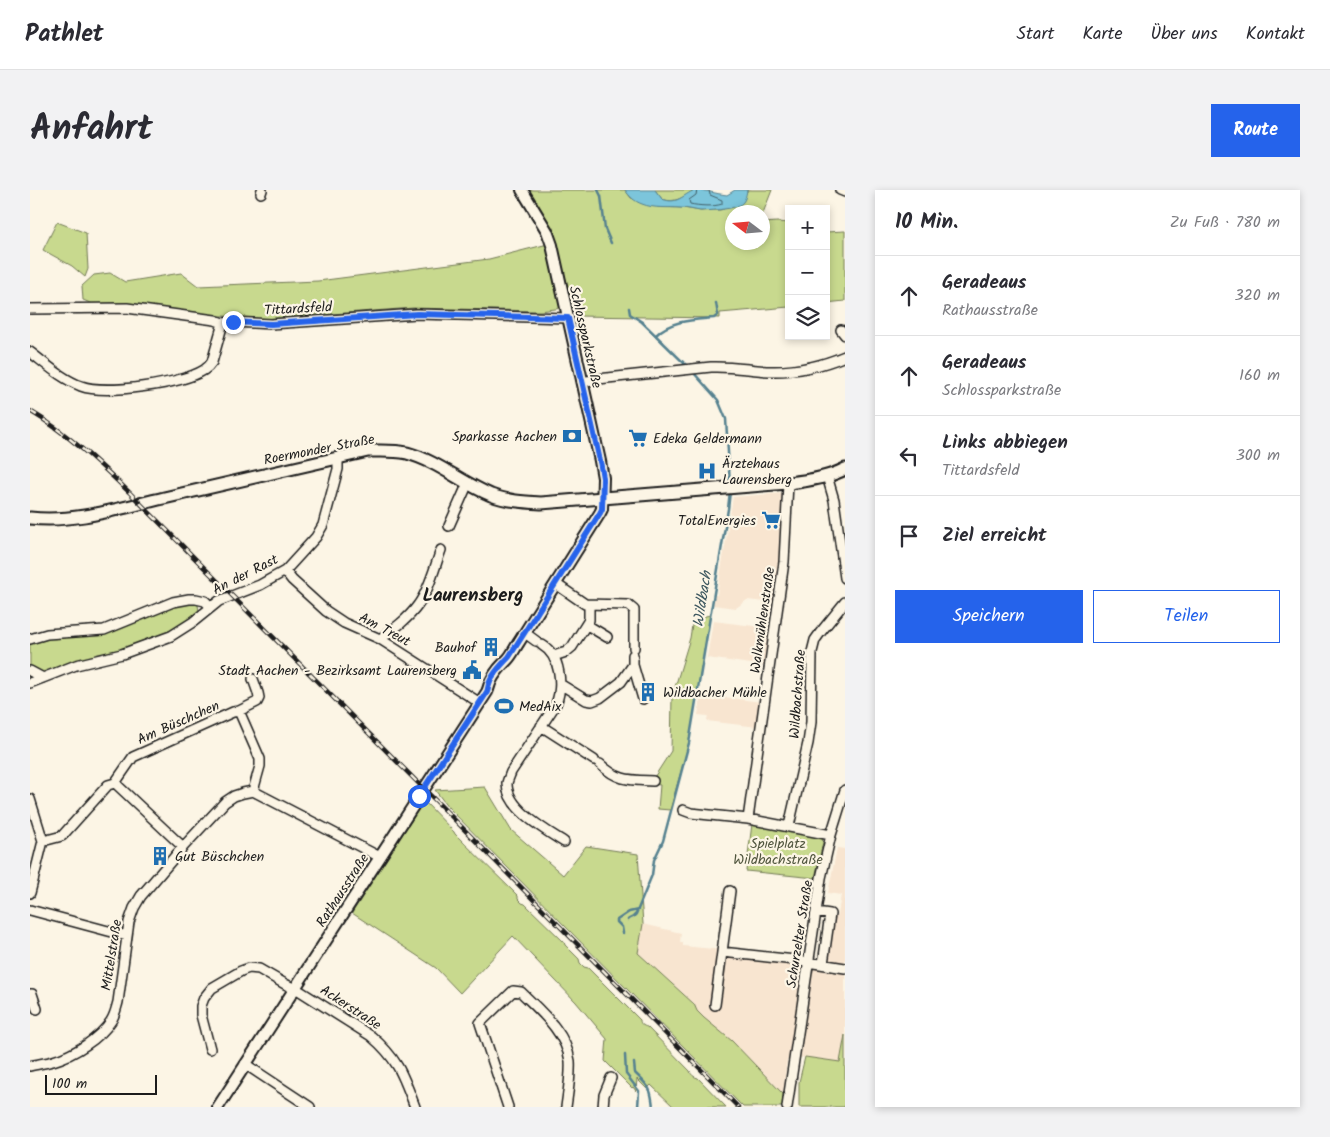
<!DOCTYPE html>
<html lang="de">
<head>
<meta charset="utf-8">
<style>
  body { margin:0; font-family:Kalam,sans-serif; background:#f2f2f3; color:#2b2b33 }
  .controls { position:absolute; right:15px; top:15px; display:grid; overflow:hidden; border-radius:0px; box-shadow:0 2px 8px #0003 }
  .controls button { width:45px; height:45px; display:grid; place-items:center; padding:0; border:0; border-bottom:1px solid #e1e1e2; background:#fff; color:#2b2b33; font:25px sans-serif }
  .compass { position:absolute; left:695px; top:15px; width:45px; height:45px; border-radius:50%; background:#fff; box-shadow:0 2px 8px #0003; rotate:286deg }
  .scale { position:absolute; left:15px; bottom:12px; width:112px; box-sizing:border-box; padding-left:5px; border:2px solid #1c1c1c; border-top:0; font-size:14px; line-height:18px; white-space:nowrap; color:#1c1c1c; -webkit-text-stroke:4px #fcf5e5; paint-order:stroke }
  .stop { position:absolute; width:15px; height:15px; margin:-11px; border:4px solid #2563eb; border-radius:50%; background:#fff }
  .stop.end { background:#2563eb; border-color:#fff; box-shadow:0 1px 5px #0008 }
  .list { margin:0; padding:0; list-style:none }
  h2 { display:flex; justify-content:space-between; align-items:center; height:65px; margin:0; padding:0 20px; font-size:21px }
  h2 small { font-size:16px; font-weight:400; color:#7c7c81 }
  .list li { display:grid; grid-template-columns:32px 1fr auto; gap:15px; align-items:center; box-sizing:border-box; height:80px; padding:0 20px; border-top:1px solid #e1e1e2 }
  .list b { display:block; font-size:19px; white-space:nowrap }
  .list p { margin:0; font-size:16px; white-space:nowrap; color:#7c7c81 }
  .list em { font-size:16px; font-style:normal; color:#7c7c81 }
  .actions { display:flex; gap:10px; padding:15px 20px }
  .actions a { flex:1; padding:11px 0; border:1px solid #2563eb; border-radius:0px; text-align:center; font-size:18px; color:#2563eb }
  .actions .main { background:#2563eb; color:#fff }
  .icon { flex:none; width:28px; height:28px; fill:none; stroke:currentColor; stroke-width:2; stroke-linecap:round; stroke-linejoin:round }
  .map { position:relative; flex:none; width:815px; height:917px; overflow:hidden; border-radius:0px }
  header { display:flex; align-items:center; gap:30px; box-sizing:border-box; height:70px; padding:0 25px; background:#fff; border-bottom:1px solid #e1e1e2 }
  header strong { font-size:24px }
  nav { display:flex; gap:28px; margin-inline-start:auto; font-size:18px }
  .intro { display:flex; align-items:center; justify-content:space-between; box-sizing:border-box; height:120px; padding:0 30px }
  h1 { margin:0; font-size:35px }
  .button { padding:12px 22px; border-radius:0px; background:#2563eb; color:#fff; font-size:18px; font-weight:700 }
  main { display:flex; gap:30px; padding:0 30px }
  aside { flex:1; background:#fff; border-radius:0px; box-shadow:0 2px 8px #0003 }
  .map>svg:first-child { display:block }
  .built { fill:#f8e5d0 }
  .green { fill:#c8d98e; stroke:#727a55 }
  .water { fill:#7bc5db; stroke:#55818f }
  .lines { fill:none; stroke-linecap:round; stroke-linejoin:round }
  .shore { stroke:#426068; stroke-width:1 }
  .stream { stroke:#55818f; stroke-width:2.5 }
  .minor-casing { stroke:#1c1c1c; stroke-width:12 }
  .tertiary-casing { stroke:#1c1c1c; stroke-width:14 }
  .secondary-casing { stroke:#1c1c1c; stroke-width:15 }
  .minor { stroke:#fcf5e5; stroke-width:9 }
  .tertiary { stroke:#fcf5e5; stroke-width:10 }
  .secondary { stroke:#fcf5e5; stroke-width:11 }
  .rail-casing { stroke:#1c1c1c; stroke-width:4.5 }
  .rail { stroke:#fcf5e5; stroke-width:2.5; stroke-dasharray:8; stroke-linecap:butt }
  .route { stroke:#2563eb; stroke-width:6 }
  .labels { text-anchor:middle; stroke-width:4.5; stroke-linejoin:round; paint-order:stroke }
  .street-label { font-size:14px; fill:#1c1c1c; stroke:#fcf5e5 }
  .poi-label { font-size:14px; fill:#1c1c1c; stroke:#fcf5e5; text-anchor:start }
  .park-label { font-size:14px; fill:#50553e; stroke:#fcf5e5 }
  .water-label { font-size:15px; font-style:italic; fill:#3d575f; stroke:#fcf5e5 }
  .district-label { font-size:19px; font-weight:bold; fill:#1c1c1c; stroke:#fcf5e5 }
</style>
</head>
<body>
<header>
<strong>Pathlet</strong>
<nav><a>Start</a><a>Karte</a><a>Über uns</a><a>Kontakt</a></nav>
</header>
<div class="intro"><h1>Anfahrt</h1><a class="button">Route</a></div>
<main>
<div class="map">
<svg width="815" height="917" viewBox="0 0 815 917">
  <rect width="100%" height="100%" fill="#fcf5e5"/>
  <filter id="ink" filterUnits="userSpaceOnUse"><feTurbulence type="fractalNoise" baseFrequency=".02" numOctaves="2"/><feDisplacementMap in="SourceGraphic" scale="10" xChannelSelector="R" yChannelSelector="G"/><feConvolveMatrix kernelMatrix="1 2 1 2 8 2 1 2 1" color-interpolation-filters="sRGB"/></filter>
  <g filter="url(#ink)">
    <path class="built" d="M754,303L750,369L744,413L717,410L706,418L683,415L684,405H687L703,307Z
      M683,431L741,438L736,476L677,468Z
      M671,504L731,512L728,537L677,531L678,526L668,525Z
      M807,658L815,659V845L810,873L775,867L757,870L753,904L702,851L674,828L667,821L664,814L608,763L613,734L651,743L650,753H653V756L797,770L803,727H806L808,724L811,705L798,703Z"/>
    <path class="green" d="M496,0H595L601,8L628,17L653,18L671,21L678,20H690L694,19L717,2V0H742L733,23L702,22V52H732L733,33L747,32L759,33V117L690,123V128L545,126L527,54L520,39Z
      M625,0H666C655,6 645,14 632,9Z
      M27,32L56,43L58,79L55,87L42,76L13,60Z
      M815,41V111L796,113V42Z
      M518,54L533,118L510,121L383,118L234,129L179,125L83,113L63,114L53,110L52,96L64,85L80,83L95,92L151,83L168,96L288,91L459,69Z
      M162,412L168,415L169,421L168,423L139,444L92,461L21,482L14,483L9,482L0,485V489V454L17,448L76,444L143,417Z
      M680,425L659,553L640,620L628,619L630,595L623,594V589L641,561L642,507L660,448L663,429Z
      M455,597L481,640L533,685L556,656L608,664L613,734L608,763L664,814L667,821L674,828L702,851L753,904L752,917H713L418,617L405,600Z
      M394,611L424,642L425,644L488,706V709L492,713L495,714L534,752L535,755L549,769L550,773L554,777L558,778L610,830C610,834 613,836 617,837L660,881C661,885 664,887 668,888L696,917H644L621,895L617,899L607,889L606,901L603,897L602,898L575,871L577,849L546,812L483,746L430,803L406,778L322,723Z
      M722,634L792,648L793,652L790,665L785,688L716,681Z
      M815,845V917H769V892L775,867L810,872Z"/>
    <path class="water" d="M595,0H625L632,9C648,15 652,5 665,0C676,0 686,4 697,5L705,0H717C716,6 715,13 708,16C701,19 678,21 670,21C664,20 657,18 651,18C638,17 624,19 612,14C604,11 600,7 595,0Z"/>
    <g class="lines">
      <path class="shore" d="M667,0L666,5L659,10L660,14C669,16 684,17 692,14V10L680,5L679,0"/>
      <path class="stream" d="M568,0L571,6L575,39L581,53
        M599,118L600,124L612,132L657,176
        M626,145C641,130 664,130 684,128L688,125L686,113
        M663,182L688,210L696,229L700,295
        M598,730L599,729L603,727L606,724L622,685L624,670L633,651L659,553L698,319L700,301
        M593,743L592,737L587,732V730L599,722L608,720
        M595,865L596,884L609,901L608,917
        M604,873L605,883C619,897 621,897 623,917"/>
      <g class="minor-casing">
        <path id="minor" d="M810,0L815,2
          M231,3L232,0
          M0,119L97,118L185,130L193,133L203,132L241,134L387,124L538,128
          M811,140L815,145
          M0,162C16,174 32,189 51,196C75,205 152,194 174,180C177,178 180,175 182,172L193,133
          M552,192L568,189L681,177C701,176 720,180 739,181C765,182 791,176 815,166
          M797,286L804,310L815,388
          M419,336L438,293
          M255,381L262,390L296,421L314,433L350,449L450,513
          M526,394L555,414L598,415L604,420V458
          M557,435L577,447
          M495,443L506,451
          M0,449L17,444L74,440L143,412L159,409H166L175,411L181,417
          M350,449C364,439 378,429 388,415C399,401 405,376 411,360
          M512,455C531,466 533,496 526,514L481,582C480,585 478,589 477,593C476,618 515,640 534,652
          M603,465V475L613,509
          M524,466L536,462L542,457L559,430V415
          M0,481L13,488
          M0,493L46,475L92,464L141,446L163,432L189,411L230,395L255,381L286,347L293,335L308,279V268
          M530,494L556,510L562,511L570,508L591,492L603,475
          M511,536L564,570
          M570,574C588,591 599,590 623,591
          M223,601L350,667
          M0,609L13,651L0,703
          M653,620L661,623L718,629L801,645
          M718,629L754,372L758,293
          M759,636L778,553L781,532L782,462L785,450L790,443L815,412
          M13,651L32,646L78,595L85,593
          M153,657L85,593L103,567L203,522L209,521L227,512L229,508L228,503L223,489
          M700,701L692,762L765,770L815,778
          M0,720L97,746
          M786,722L800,724L793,774
          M0,804H2L7,819
          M685,815L692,762
          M180,859L171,825V816L174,808L182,798L211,781L219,778L229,779L255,794L270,801L341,846C368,869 373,885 385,917
          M215,874L280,917
          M0,876C8,874 16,873 23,871C44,865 70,848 81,831C85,825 86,819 88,812L99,732L104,718L111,706L153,657L195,612L204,606L213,603L223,601L230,576V569L209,521
          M478,917L450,833L483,801L491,802C510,821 536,842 540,871C541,886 538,902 536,917
          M573,917L574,905L581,888
          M757,917L791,688L801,645L815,600"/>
      </g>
      <g class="tertiary-casing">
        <path id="tertiary" d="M188,917L457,502C459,498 459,495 461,491C465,482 471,476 478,469C482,465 485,458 489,452L570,323L572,319L573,288L570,271L522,55L517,41L492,0"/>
      </g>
      <g class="secondary-casing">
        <path id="secondary" d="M0,328C46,333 90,318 134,308C202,292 270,277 338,261C351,261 364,260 377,263C407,271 432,293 461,305C477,311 494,312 511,313L758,293C777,291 798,288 815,279"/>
      </g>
      <use href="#minor" class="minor"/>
      <use href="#tertiary" class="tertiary"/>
      <use href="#secondary" class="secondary"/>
      <g class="rail-casing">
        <path id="rail" d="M0,221C37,243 69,273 100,303L415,620L708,917"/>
      </g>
      <use href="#rail" class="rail"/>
    </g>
  </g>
  <g class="lines" filter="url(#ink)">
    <path class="route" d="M203,132L241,134L387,124L538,128L570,271L573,288L572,319L570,323L479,467C472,474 462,484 459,494C458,497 458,500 457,502L389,606"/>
  </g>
  <defs>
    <g id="bank-bare" transform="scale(1.5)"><path d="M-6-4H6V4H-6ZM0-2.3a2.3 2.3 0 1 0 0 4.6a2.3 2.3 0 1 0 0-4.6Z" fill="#1f6fb2" stroke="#fcf5e5" stroke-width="2.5" paint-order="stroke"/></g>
    <g id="supermarket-bare" transform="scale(1.5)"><path d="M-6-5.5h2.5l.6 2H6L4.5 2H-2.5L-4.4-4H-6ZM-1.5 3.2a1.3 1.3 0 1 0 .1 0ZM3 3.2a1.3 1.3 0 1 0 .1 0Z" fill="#1f6fb2" stroke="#fcf5e5" stroke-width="2.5" paint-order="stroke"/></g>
    <g id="hospital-bare" transform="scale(1.5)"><path d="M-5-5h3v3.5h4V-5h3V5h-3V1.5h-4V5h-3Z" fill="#1f6fb2" stroke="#fcf5e5" stroke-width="2.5" paint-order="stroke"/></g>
    <g id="building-bare" transform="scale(1.5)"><path d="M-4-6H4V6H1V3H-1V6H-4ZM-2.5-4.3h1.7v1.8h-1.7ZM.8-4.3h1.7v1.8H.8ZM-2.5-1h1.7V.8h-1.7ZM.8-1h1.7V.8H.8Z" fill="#1f6fb2" stroke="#fcf5e5" stroke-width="2.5" paint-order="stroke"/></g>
    <g id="civic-bare" transform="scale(1.5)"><path d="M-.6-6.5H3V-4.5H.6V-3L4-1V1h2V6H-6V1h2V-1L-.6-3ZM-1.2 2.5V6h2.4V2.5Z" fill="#1f6fb2" stroke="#fcf5e5" stroke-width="2.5" paint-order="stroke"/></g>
    <g id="stadium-bare" transform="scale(1.5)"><path d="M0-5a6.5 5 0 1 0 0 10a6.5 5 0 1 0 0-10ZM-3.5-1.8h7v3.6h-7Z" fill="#1f6fb2" stroke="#fcf5e5" stroke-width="2.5" paint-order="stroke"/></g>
  </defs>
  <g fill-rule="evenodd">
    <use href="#bank-bare" x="542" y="246"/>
    <use href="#supermarket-bare" x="608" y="248"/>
    <use href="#hospital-bare" x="677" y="281"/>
    <use href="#supermarket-bare" x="741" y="330"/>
    <use href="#building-bare" x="461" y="457"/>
    <use href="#civic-bare" x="442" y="480"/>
    <use href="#building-bare" x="618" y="502"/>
    <use href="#stadium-bare" x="474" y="516"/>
    <use href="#building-bare" x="130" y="666"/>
  </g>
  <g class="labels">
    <g class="street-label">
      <text transform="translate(268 118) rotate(-3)" y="5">Tittardsfeld</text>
      <text transform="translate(556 147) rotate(77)" y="5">Schlossparkstraße</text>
      <text transform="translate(289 259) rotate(-11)" y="5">Roermonder Straße</text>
      <text transform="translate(215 384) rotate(-27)" y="5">An der Rast</text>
      <text transform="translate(732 430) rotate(-82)" y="5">Walkmühlenstraße</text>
      <text transform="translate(355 439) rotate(28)" y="5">Am Treut</text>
      <text transform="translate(767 504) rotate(-86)" y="5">Wildbachstraße</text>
      <text transform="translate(148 532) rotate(-24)" y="5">Am Büschchen</text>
      <text transform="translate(312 700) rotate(-57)" y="5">Rathausstraße</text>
      <text transform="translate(769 744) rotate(-81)" y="5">Schurzelter Straße</text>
      <text transform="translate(81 765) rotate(-81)" y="5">Mittelstraße</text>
      <text transform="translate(321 817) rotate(33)" y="5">Ackerstraße</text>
    </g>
    <g class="poi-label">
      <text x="527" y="251" text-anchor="end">Sparkasse Aachen</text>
      <text x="623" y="253">Edeka Geldermann</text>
      <text x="692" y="278">Ärztehaus<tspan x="692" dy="16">Laurensberg</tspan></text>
      <text x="726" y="335" text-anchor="end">TotalEnergies</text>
      <text x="446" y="462" text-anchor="end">Bauhof</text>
      <text x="427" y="485" text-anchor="end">Stadt Aachen - Bezirksamt Laurensberg</text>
      <text x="633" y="507">Wildbacher Mühle</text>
      <text x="489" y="521">MedAix</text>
      <text x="145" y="671">Gut Büschchen</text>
    </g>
    <g class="park-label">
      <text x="748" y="658">Spielplatz<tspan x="748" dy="16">Wildbachstraße</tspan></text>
    </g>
    <g class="water-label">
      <text transform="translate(672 409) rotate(-81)" y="5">Wildbach</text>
    </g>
    <g class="district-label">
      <text x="443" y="411">Laurensberg</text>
    </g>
  </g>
</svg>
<div class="controls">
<button>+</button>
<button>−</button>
<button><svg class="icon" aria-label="layers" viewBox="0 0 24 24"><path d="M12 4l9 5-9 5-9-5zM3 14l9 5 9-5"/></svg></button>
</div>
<svg class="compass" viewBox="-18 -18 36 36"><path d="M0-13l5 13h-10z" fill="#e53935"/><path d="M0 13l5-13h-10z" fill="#7c7c81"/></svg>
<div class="scale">100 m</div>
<div class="stop" style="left:389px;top:606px"></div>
<div class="stop end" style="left:203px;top:132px"></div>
</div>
<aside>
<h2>10 Min.<small>Zu Fuß · 780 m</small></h2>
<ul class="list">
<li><svg class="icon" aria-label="ahead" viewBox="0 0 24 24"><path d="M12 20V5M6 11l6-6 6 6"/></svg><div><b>Geradeaus</b><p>Rathausstraße</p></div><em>320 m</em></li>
<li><svg class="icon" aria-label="ahead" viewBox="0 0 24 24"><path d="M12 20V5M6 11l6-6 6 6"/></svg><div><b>Geradeaus</b><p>Schlossparkstraße</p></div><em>160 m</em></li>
<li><svg class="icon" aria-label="left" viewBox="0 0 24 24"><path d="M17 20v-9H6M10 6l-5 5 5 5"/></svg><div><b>Links abbiegen</b><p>Tittardsfeld</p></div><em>300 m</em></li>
<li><svg class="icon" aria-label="arrive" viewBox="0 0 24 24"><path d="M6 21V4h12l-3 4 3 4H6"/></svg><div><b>Ziel erreicht</b></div></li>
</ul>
<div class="actions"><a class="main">Speichern</a><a>Teilen</a></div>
</aside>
</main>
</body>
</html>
